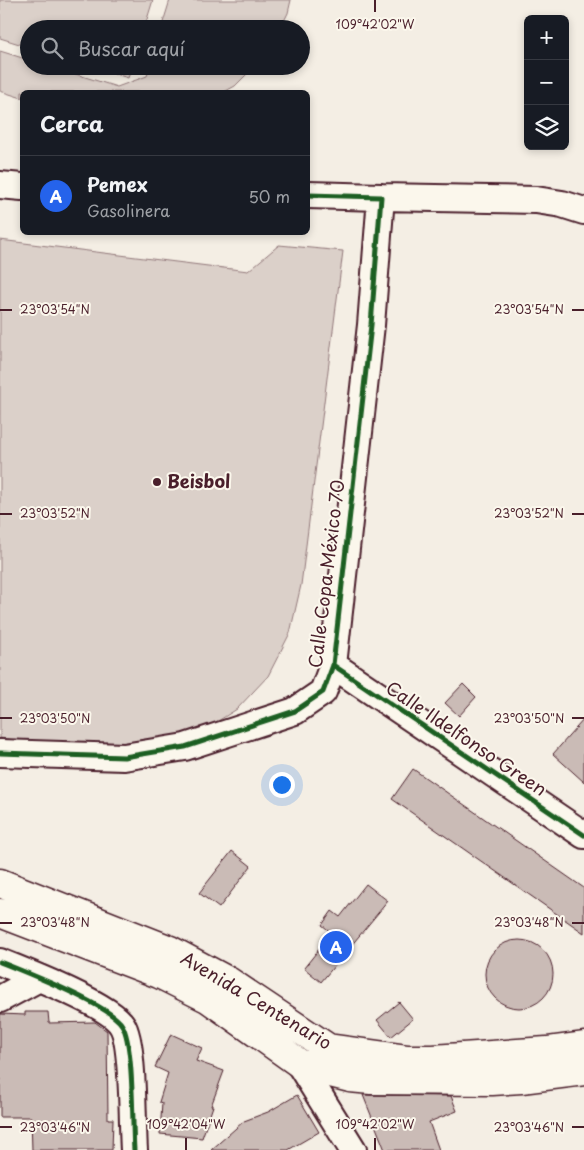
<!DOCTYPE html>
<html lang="es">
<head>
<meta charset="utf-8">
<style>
  body { margin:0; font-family:"Playpen Sans",sans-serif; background:#20242c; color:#f1f3f6 }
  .controls { position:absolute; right:15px; top:15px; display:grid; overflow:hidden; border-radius:8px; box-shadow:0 2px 8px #0003 }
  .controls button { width:45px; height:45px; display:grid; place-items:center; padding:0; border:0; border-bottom:1px solid #363941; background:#171b24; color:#f1f3f6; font:25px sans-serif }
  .you { position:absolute; left:281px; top:784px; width:18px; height:18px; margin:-12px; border:4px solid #fff; border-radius:50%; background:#1a73e8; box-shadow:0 0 0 8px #1a73e833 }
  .badge { display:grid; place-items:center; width:32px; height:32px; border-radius:50%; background:#2563eb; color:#fff; font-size:16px; font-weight:700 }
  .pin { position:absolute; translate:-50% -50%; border:2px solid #fff; box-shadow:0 1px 5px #0006 }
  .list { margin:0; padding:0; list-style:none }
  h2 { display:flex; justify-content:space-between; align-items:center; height:65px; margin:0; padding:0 20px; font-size:21px }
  h2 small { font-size:16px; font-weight:400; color:#9ea1a6 }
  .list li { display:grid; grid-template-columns:32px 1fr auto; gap:15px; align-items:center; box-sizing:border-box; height:80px; padding:0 20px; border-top:1px solid #363941 }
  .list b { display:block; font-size:19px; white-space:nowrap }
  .list p { margin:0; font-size:16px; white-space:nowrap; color:#9ea1a6 }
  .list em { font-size:16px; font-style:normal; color:#9ea1a6 }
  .icon { flex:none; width:28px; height:28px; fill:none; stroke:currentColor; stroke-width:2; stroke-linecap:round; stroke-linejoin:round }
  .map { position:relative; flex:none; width:584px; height:1150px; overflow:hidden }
  .search { position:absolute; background:#171b24; box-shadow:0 2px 8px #0003; left:20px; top:20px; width:290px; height:55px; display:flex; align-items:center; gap:12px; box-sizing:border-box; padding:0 18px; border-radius:28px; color:#9ea1a6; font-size:19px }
  .panel { position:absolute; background:#171b24; box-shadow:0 2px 8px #0003; left:20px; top:90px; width:290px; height:145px; border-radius:8px }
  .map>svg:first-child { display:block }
  .green { fill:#dbd0c9; stroke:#92787a }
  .building { fill:#cabbb6; stroke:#4a1f2b }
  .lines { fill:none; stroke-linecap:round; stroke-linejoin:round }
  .minor-casing { stroke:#4a1f2b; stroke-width:30 }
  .secondary-casing { stroke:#4a1f2b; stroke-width:31 }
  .minor { stroke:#fbf7ec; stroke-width:26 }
  .secondary { stroke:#fbf7ec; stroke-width:28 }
  .cycleway-casing { stroke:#fbf7ec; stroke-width:8 }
  .cycleway { stroke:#1b5e20; stroke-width:5 }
  .ticks { fill:none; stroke:#4a1f2b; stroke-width:2 }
  .poi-dot { fill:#4a1f2b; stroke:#fbf7ec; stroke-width:2 }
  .labels { text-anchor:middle; stroke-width:4; stroke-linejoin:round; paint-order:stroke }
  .poi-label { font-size:18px; font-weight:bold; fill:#4a1f2b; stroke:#fbf7ec; text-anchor:start }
  .street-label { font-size:18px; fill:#4a1f2b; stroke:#fbf7ec }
  .ticks-label { font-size:12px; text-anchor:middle; fill:#4a1f2b; stroke:#fbf7ec; stroke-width:4; stroke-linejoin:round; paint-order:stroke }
</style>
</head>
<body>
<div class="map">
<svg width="584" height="1150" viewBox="0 0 584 1150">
  <rect width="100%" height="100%" fill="#f4eee4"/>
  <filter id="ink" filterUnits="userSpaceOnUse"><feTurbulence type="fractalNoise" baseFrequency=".02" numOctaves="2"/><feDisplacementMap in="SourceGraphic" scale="10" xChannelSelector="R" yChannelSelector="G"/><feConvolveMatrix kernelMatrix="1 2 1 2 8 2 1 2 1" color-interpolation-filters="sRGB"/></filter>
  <g filter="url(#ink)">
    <path class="green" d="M0,0H153L144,29H29V47L0,38Z
      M170,0H291L288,13L280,29H161Z
      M0,51L29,60V66H50L117,87L147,76L150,66H255L235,86L224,92H22V98L0,91Z
      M91,66H132L128,78Z
      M0,240L248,271L279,245L343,251L301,585L290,633L268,676L237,709L202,731L156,744L72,747L0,738Z"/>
    <path class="building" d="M463,684L476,697L459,716L445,703Z
      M584,719V782L553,754Z
      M413,769L584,888V933L392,799Z
      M232,851L251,866L219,908L199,893Z
      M366,884L388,901L321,982L304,968L332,933L322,925L332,911L340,917Z
      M485 974a34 34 0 1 1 68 0a34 34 0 1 1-68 0Z
      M399,1002L413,1019L391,1037L377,1020Z
      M25,1012H48L49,1023L95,1022L107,1031L108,1119H113L112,1150H32L31,1117H0V1014L25,1015Z
      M171,1034L202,1048L196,1061L224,1071L211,1106H213L202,1138L160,1134L162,1103L159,1102L168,1073L155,1067Z
      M297,1095L319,1132L288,1150H211L244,1121L268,1112Z
      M363,1095L451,1096L457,1111L429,1122L439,1150H385Z"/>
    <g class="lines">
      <g class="minor-casing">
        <path id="minor" d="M0,185L22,187
          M381,197L536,200L562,204L584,211
          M333,665L584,835
          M0,753L124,757L185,747L295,711L323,692L333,665L371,325L381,197L308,195
          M0,962C25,972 110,1005 122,1025C134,1044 132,1123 134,1150
          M0,999L39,978
          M299,1063L353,1150"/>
      </g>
      <g class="secondary-casing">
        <path id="secondary" d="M0,883L170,950L228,981L328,1048L408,1059H433L547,1051L584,1046
          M0,913L159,974L209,999L299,1063L326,1072L350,1078L371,1080L492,1081L521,1079L584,1071"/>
      </g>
      <use href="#minor" class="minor"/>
      <use href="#secondary" class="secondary"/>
      <g class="cycleway-casing">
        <path id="cycleway" d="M333,665L584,835
          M0,753L124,757L185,747L295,711L323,692L333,665L371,325L381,197L308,195
          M0,962C25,972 110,1005 122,1025C134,1044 132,1123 134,1150"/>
      </g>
      <use href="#cycleway" class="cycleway"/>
    </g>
  </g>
  <path class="ticks" d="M375,0V12M0,310H12M572,310H584M0,514H12M572,514H584M0,718H12M572,718H584M0,923H12M572,923H584M0,1127H12M572,1127H584M186,1138V1150M375,1138V1150"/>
  <circle class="poi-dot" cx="157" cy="482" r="5"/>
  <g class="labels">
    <g class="poi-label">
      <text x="167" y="488">Beisbol</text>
    </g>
    <g class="street-label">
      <text transform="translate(327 574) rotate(-83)" y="6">Calle Copa México 70</text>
      <text transform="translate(466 739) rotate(34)" y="6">Calle Ildelfonso Green</text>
      <text transform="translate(256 1001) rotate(31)" y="6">Avenida Centenario</text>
    </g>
  </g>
  <g class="ticks-label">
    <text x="375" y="29">109°42'02"W</text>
    <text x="55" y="314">23°03'54"N</text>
    <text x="529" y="314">23°03'54"N</text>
    <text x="55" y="518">23°03'52"N</text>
    <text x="529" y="518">23°03'52"N</text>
    <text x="55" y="723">23°03'50"N</text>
    <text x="529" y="723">23°03'50"N</text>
    <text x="55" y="927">23°03'48"N</text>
    <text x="529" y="927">23°03'48"N</text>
    <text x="186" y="1129">109°42'04"W</text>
    <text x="375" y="1129">109°42'02"W</text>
    <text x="55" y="1132">23°03'46"N</text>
    <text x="529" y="1132">23°03'46"N</text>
  </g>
</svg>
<div class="controls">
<button>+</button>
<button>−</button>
<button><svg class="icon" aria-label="layers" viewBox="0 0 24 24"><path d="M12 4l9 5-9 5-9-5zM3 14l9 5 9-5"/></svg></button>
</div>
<div class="you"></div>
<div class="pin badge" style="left:336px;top:947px">A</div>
<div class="search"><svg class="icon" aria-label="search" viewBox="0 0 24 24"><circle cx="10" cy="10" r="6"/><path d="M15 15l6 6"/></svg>Buscar aquí</div>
<section class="panel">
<h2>Cerca<small></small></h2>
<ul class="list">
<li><span class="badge">A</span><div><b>Pemex</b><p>Gasolinera</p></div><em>50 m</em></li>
</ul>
</section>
</div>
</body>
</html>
